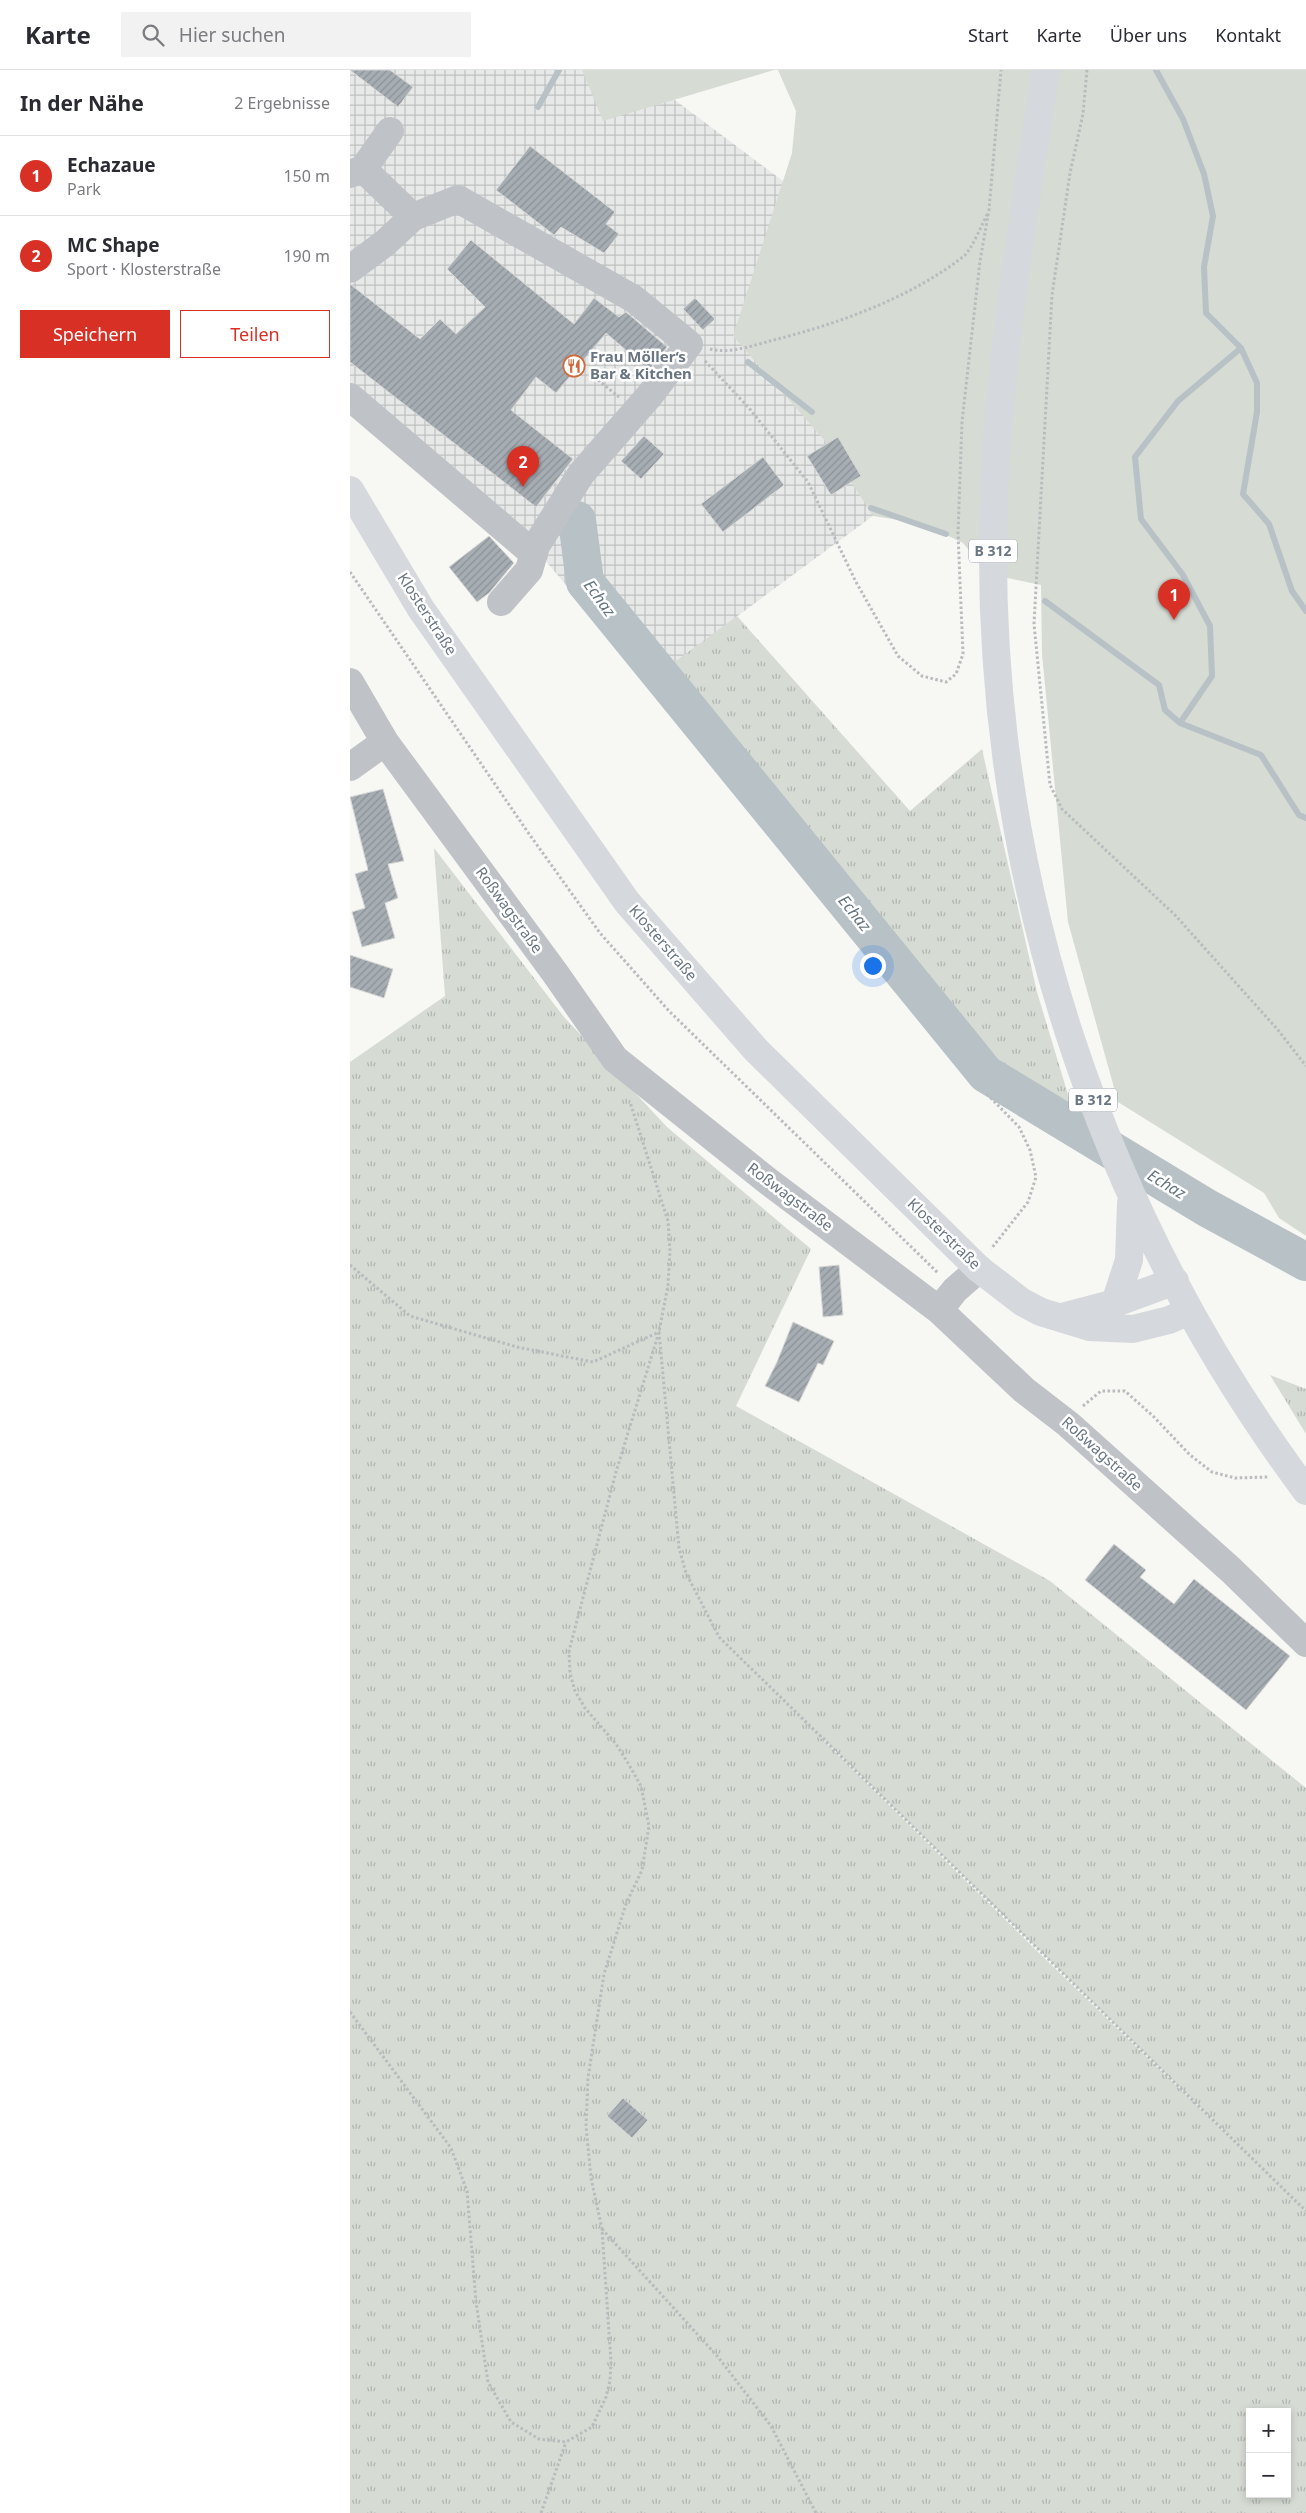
<!DOCTYPE html>
<html lang="de">
<head>
<meta charset="utf-8">
<style>
  body { margin:0; font-family:"Noto Sans",sans-serif; background:#f2f2f3; color:#2b2b33 }
  .controls { position:absolute; right:15px; bottom:15px; display:grid; overflow:hidden; border-radius:0px; box-shadow:0 2px 8px #0003 }
  .controls button { width:45px; height:45px; display:grid; place-items:center; padding:0; border:0; border-bottom:1px solid #e1e1e2; background:#fff; color:#2b2b33; font:25px sans-serif }
  .you { position:absolute; left:522px; top:895px; width:18px; height:18px; margin:-12px; border:4px solid #fff; border-radius:50%; background:#1a73e8; box-shadow:0 0 0 8px #1a73e833 }
  .badge { display:grid; place-items:center; width:32px; height:32px; border-radius:50%; background:#d93025; color:#fff; font-size:16px; font-weight:700 }
  .pin { position:absolute; translate:-50% -41px; filter:drop-shadow(0 1px 2px #0008) }
  .pin::after { content:''; position:absolute; top:26px; width:18px; height:15px; background:inherit; clip-path:polygon(0 0,100% 0,50% 100%) }
  .list { margin:0; padding:0; list-style:none }
  h2 { display:flex; justify-content:space-between; align-items:center; height:65px; margin:0; padding:0 20px; font-size:21px }
  h2 small { font-size:16px; font-weight:400; color:#7c7c81 }
  .list li { display:grid; grid-template-columns:32px 1fr auto; gap:15px; align-items:center; box-sizing:border-box; height:80px; padding:0 20px; border-top:1px solid #e1e1e2 }
  .list b { display:block; font-size:19px; white-space:nowrap }
  .list p { margin:0; font-size:16px; white-space:nowrap; color:#7c7c81 }
  .list em { font-size:16px; font-style:normal; color:#7c7c81 }
  .actions { display:flex; gap:10px; padding:15px 20px }
  .actions a { flex:1; padding:11px 0; border:1px solid #d93025; border-radius:0px; text-align:center; font-size:18px; color:#d93025 }
  .actions .main { background:#d93025; color:#fff }
  .icon { flex:none; width:28px; height:28px; fill:none; stroke:currentColor; stroke-width:2; stroke-linecap:round; stroke-linejoin:round }
  .map { position:relative; flex:none; width:956px; height:2443px; overflow:hidden }
  header { display:flex; align-items:center; gap:30px; box-sizing:border-box; height:70px; padding:0 25px; background:#fff; border-bottom:1px solid #e1e1e2 }
  header strong { font-size:24px }
  nav { display:flex; gap:28px; margin-inline-start:auto; font-size:18px }
  .search { width:350px; height:45px; background:#f2f2f3; display:flex; align-items:center; gap:12px; box-sizing:border-box; padding:0 18px; border-radius:0px; color:#7c7c81; font-size:19px }
  main { display:flex }
  aside { flex:1; background:#fff }
  .map>svg:first-child { display:block }
  .industrial { fill:url(#industrial-grid) }
  .grass { fill:url(#grass-tufts); fill-rule:evenodd }
  .park { fill:#d6dbd4 }
  .lines { fill:none; stroke-linecap:round; stroke-linejoin:round }
  .stream { stroke:#b8c1c6; stroke-width:6 }
  .river { stroke:#b8c1c6; stroke-width:38 }
  .building { fill:url(#building-hatch); stroke:#d8d8d7 }
  .path { stroke:#b9bbbe; stroke-width:3; stroke-dasharray:2.5 2.5; stroke-linecap:butt }
  .minor { stroke:#bfc2c6; stroke-width:28 }
  .major { stroke:#d5d8dc; stroke-width:28 }
  .labels { text-anchor:middle; stroke-width:5; stroke-linejoin:round; paint-order:stroke }
  .shield { fill:#fff; stroke:#969ea8; stroke-width:1 }
  .shield-label { font-size:14px; font-weight:bold; fill:#697582 }
  .poi-label { font-size:15px; font-weight:bold; fill:#697582; stroke:#fff; text-anchor:start }
  .street-label { font-size:15px; fill:#697582; stroke:#fff }
  .water-label { font-size:16px; font-style:italic; fill:#65757e; stroke:#fff }
</style>
</head>
<body>
<header>
<strong>Karte</strong>
<div class="search"><svg class="icon" aria-label="search" viewBox="0 0 24 24"><circle cx="10" cy="10" r="6"/><path d="M15 15l6 6"/></svg>Hier suchen</div>
<nav><a>Start</a><a>Karte</a><a>Über uns</a><a>Kontakt</a></nav>
</header>
<main>
<aside>
<h2>In der Nähe<small>2 Ergebnisse</small></h2>
<ul class="list">
<li><span class="badge">1</span><div><b>Echazaue</b><p>Park</p></div><em>150 m</em></li>
<li><span class="badge">2</span><div><b>MC Shape</b><p>Sport · Klosterstraße</p></div><em>190 m</em></li>
</ul>
<div class="actions"><a class="main">Speichern</a><a>Teilen</a></div>
</aside>
<div class="map">
<svg width="956" height="2443" viewBox="0 0 956 2443">
  <defs>
    <pattern id="industrial-grid" width="8" height="8" patternUnits="userSpaceOnUse" patternTransform="scale(1.25)"><rect width="8" height="8" fill="#e7e9e8"/><path d="M0 4h8M4 0v8" fill="none" stroke="#bfc1c1"/></pattern>
    <pattern id="grass-tufts" width="24" height="20" patternUnits="userSpaceOnUse" patternTransform="scale(1.25)"><rect width="24" height="20" fill="#d6dbd4"/><path d="M3 7l-1-3M5 7V3M7 7l1-3M15 17l-1-3M17 17v-4M19 17l1-3" fill="none" stroke="#b2b6b1"/></pattern>
    <pattern id="building-hatch" width="6" height="6" patternUnits="userSpaceOnUse" patternTransform="scale(1.25)"><rect width="6" height="6" fill="#a6adb3"/><path d="M-1 1l2-2M0 6l6-6M5 7l2-2" fill="none" stroke="#8b9197"/></pattern>
  </defs>
  <rect width="100%" height="100%" fill="#f7f7f4"/>
  <path class="industrial" d="M0,0H285L481,147L569,412L298,612L194,489L0,325Z"/>
  <path class="grass" d="M387,546L560,741L632,679L687,922L723,1041L669,1013L315,599Z
    M84,778L214,947L317,1057L461,1179L386,1336L700,1511L956,1718V2443H0V992L95,926ZM470,1667H471L908,2094L690,1884ZM900,2342H937V2424H900Z
    M920,1305L956,1319V1364Z"/>
  <path class="park" d="M232,0H424L253,51Z
    M428,0H956V1166L929,1148L914,1123L768,1032L718,852L692,584L691,515L639,504L613,473L574,454L523,446L475,371L383,266L442,83L446,41Z"/>
  <g class="lines">
    <path class="stream" d="M806,0L833,49L854,104L863,146L854,197L856,243L891,278L907,313V342L893,424L919,454L942,521L956,541
      M188,37L209,0
      M398,292L462,342
      M521,438L596,464
      M695,531L809,615L815,640L830,653L911,685L949,745L956,748
      M830,653L862,606L860,556L833,505L791,449L785,387L828,331L891,278"/>
    <path class="river" d="M227,450L235,512L636,1004L857,1138L956,1192"/>
  </g>
  <path class="building" d="M0,0H40L63,17L48,37Z
    M180,76L265,142L256,154L269,164L254,183L211,157L204,165L146,120Z
    M121,170L224,254L244,228L269,247L276,242L317,277L299,300L256,263L206,323L186,307L161,340L223,389L186,437L0,292V214L70,269L90,249L106,264L135,237L97,199Z
    M345,228L365,249L353,260L333,239Z
    M294,366L314,384L291,409L271,391Z
    M488,367L511,406L481,425L457,386Z
    M413,387L434,415L373,462L351,434Z
    M139,466L164,493L139,523L127,532L99,497Z
    M33,719L54,791L38,794L48,828L35,833L45,868L12,877L2,842L15,838L5,804L18,800L0,727Z
    M0,885L43,899L34,928L0,917Z
    M489,1195L493,1245L473,1247L469,1197Z
    M443,1252L484,1271L473,1295L468,1293L449,1332L415,1316L427,1292Z
    M764,1474L796,1500L790,1507L824,1534L844,1509L940,1586L896,1640L735,1510Z
    M273,2028L298,2050L282,2068L257,2046Z"/>
  <g class="lines">
    <path class="path" d="M737,0L733,44L720,103L702,225L684,554L700,715L712,739L825,845L928,960L956,996
      M360,279C379,284 401,276 420,271C487,254 559,229 614,186C622,179 632,154 638,143
      M355,291L399,338L458,412L506,512L548,586L572,606L596,612L606,604L613,584L608,463L612,352L630,191L639,140L651,0
      M248,310L269,327
      M0,502L177,761L250,863L319,941L588,1203
      M637,1024L669,1057L680,1080L686,1107L678,1132L641,1179
      M0,1195L60,1246L167,1277L243,1292L309,1262L329,1478L336,1503L369,1567L956,2141
      M733,1336L751,1321H775L803,1346L840,1385L862,1402L885,1408L918,1407
      M0,1942L101,2078L117,2121L126,2232L138,2312L161,2352L189,2369L216,2372L242,2357L256,2327L260,2311L261,2292L252,2159L241,2108L236,2056L238,2008L254,1904L276,1834L292,1800L299,1756L291,1716L278,1693L266,1674L235,1638L225,1621L220,1603L219,1581L266,1402L309,1262L318,1215L320,1181L318,1151L280,1032
      M252,2159L368,2287L421,2356L466,2443
      M191,2443L216,2372"/>
    <path class="minor" d="M13,99L40,61
      M0,104L13,99L63,147
      M0,199L35,173L63,147L108,129L284,229L339,274L300,325L231,404L186,476L179,500L151,532
      M0,327L184,484
      M0,612L35,672L205,903L265,989L419,1112L589,1240L674,1320L718,1354L881,1500L956,1573
      M0,697L35,672
      M589,1240L605,1220L629,1199"/>
    <path class="major" d="M696,0C672,155 645,312 643,469C640,813 751,1145 956,1421
      M0,420L71,539L277,832L406,980L629,1199L672,1232L691,1242L740,1257L783,1259L819,1250L840,1241
      M765,1233L779,1190L781,1133
      M712,1247L765,1233L825,1211"/>
  </g>
  <defs>
    <g id="restaurant-ring" transform="scale(1.125)"><circle r="9.5" fill="#fff" stroke="#d0693c" stroke-width="1.5"/><path d="M-5-6h1v4h1v-4h1v4h1v-4h1v5L-1.5 .5V6h-2V.5L-5-1ZM5-6V6H3V1.5H1.5Q1.5-4 5-6Z" fill="#d0693c"/></g>
  </defs>
  <g fill-rule="evenodd">
    <use href="#restaurant-ring" x="224" y="296"/>
  </g>
  <g class="labels">
    <g class="shield">
      <rect x="619" y="469.5" width="48" height="23" rx="4"/>
      <rect x="719" y="1018.5" width="48" height="23" rx="4"/>
    </g>
    <g class="shield-label">
      <text x="643" y="486">B 312</text>
      <text x="743" y="1035">B 312</text>
    </g>
    <g class="poi-label">
      <text x="240" y="292">Frau Möller‘s<tspan x="240" dy="17">Bar &amp; Kitchen</tspan></text>
    </g>
    <g class="street-label">
      <text transform="translate(77 544) rotate(57)" y="5">Klosterstraße</text>
      <text transform="translate(159 840) rotate(54)" y="5">Roßwagstraße</text>
      <text transform="translate(313 873) rotate(49)" y="5">Klosterstraße</text>
      <text transform="translate(440 1127) rotate(37)" y="5">Roßwagstraße</text>
      <text transform="translate(594 1164) rotate(44)" y="5">Klosterstraße</text>
      <text transform="translate(752 1384) rotate(42)" y="5">Roßwagstraße</text>
    </g>
    <g class="water-label">
      <text transform="translate(250 528) rotate(54)" y="6">Echaz</text>
      <text transform="translate(505 843) rotate(51)" y="6">Echaz</text>
      <text transform="translate(817 1114) rotate(31)" y="6">Echaz</text>
    </g>
  </g>
</svg>
<div class="controls">
<button>+</button>
<button>−</button>
</div>
<div class="you"></div>
<div class="pin badge" style="left:824px;top:550px">1</div>
<div class="pin badge" style="left:173px;top:417px">2</div>
</div>
</main>
</body>
</html>
